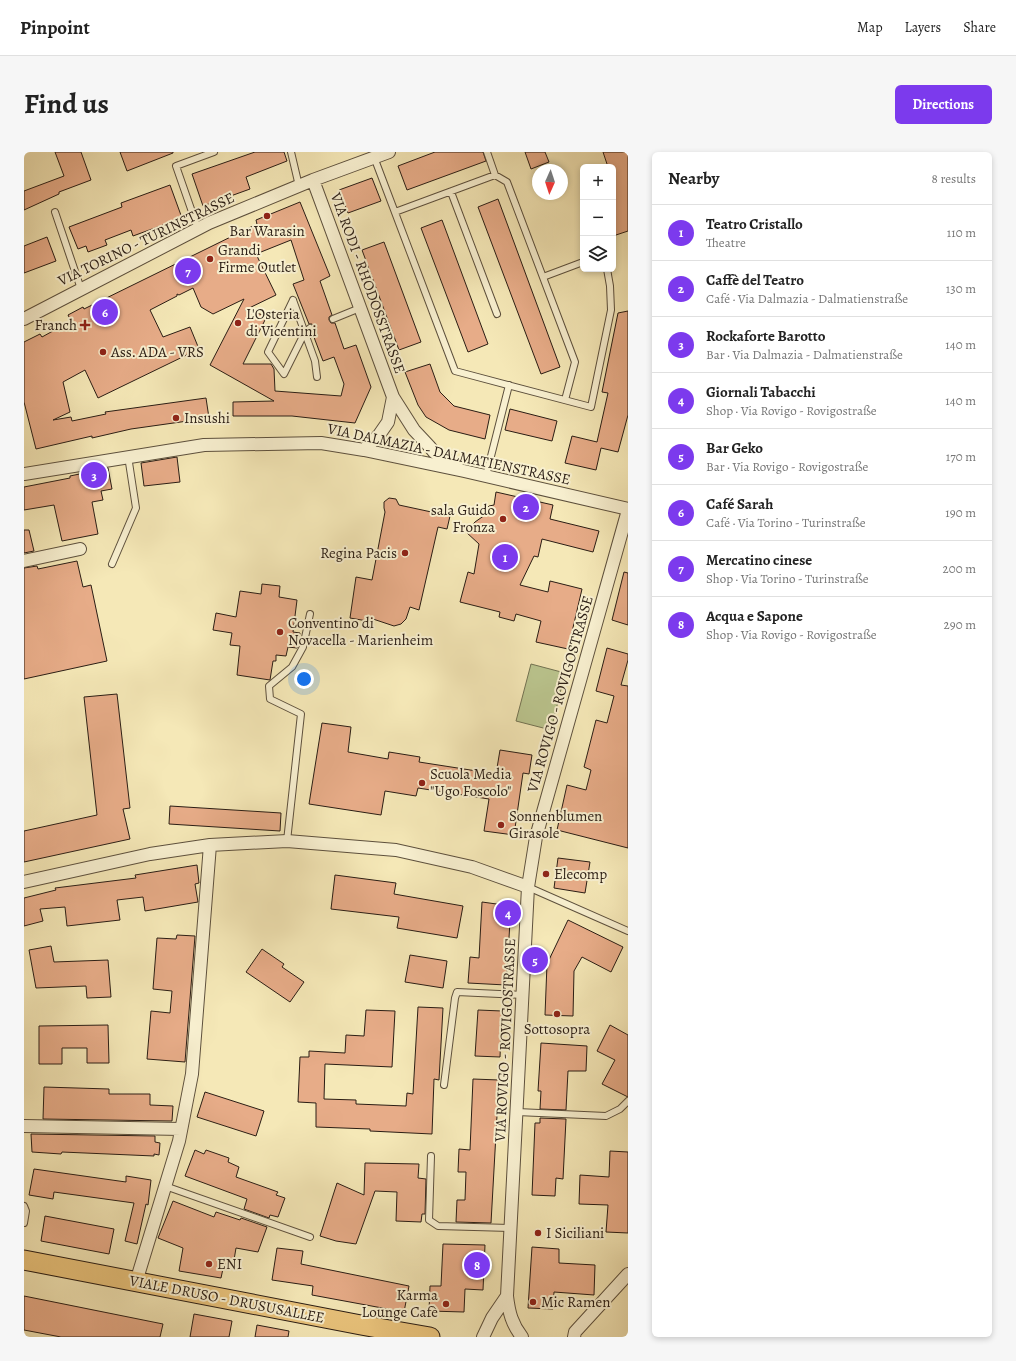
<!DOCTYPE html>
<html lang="en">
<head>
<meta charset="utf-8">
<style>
  body { margin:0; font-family:Alegreya,serif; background:#f6f6f6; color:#222 }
  .controls { position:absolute; right:12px; top:12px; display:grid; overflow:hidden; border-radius:6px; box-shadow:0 2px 6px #0003 }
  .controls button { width:36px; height:36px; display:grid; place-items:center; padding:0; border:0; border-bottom:1px solid #e0e0e0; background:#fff; color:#222; font:20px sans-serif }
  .compass { position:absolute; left:508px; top:12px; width:36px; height:36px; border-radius:50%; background:#fff; box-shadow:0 2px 6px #0003; rotate:183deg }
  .you { position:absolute; left:280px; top:527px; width:14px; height:14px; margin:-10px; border:3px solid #fff; border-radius:50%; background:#1a73e8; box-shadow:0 0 0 6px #1a73e833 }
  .badge { display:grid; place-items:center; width:26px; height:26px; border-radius:50%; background:#7c3aed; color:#fff; font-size:13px; font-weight:700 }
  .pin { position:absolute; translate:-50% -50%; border:2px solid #fff; box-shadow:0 1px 4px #0006 }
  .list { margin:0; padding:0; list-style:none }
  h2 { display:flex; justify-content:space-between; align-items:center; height:52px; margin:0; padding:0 16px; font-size:17px }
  h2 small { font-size:13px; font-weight:400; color:#767676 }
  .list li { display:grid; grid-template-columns:26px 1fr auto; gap:12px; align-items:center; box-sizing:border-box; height:56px; padding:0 16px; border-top:1px solid #e0e0e0 }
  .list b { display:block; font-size:15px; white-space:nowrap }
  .list p { margin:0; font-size:13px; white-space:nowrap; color:#767676 }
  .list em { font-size:13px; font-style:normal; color:#767676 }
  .icon { flex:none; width:22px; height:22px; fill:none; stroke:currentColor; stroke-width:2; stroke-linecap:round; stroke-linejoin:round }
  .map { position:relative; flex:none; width:604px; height:1185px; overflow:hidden; border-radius:6px }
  header { display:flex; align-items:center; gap:24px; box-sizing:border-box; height:56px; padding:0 20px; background:#fff; border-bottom:1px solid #e0e0e0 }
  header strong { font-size:19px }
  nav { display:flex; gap:22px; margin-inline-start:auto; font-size:14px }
  .intro { display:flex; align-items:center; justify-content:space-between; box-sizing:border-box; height:96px; padding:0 24px }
  h1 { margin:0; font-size:28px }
  .button { padding:10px 18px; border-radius:6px; background:#7c3aed; color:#fff; font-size:14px; font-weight:700 }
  main { display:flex; gap:24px; padding:0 24px }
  aside { flex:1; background:#fff; border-radius:6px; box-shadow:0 2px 6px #0003 }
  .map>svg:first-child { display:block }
  .green { fill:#bbc68f; stroke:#727252 }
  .building { fill:#e7ac88; stroke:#2a1d14; fill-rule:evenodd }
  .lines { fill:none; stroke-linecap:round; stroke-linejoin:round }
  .lane-casing { stroke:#5d503d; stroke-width:8 }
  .street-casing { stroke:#5d503d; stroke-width:14 }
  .primary-casing { stroke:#2a1d14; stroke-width:21 }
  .lane { stroke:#f8f0d0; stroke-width:6 }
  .street { stroke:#f8f0d0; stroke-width:12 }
  .primary { stroke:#eac47c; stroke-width:19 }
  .poi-dot { fill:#8f2418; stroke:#f8f0d0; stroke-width:1.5 }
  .labels { text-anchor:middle; stroke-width:4; stroke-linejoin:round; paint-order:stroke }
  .poi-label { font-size:15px; fill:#2a1d14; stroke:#f8f0d0; text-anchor:start }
  .street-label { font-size:15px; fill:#2a1d14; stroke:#f8f0d0 }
</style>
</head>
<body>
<header>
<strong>Pinpoint</strong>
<nav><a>Map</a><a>Layers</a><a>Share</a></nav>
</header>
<div class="intro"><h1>Find us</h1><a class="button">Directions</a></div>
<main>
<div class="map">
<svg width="604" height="1185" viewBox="0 0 604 1185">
  <rect width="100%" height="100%" fill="#f5e8b7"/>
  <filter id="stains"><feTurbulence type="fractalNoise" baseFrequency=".005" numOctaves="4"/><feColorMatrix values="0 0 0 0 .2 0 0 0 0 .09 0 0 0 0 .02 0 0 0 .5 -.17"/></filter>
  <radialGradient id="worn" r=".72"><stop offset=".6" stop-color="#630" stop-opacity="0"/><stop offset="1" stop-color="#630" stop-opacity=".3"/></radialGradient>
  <path class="green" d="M507,512L541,521L527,578L492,569Z"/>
  <path class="building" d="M31,0H57L67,28L35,40V42L0,58V39L40,24Z
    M96,0H149V1L103,19Z
    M231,0H260L263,9L222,25L226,37L179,54L168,22Z
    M411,0H459L462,9L383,38L374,14Z
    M501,0H521L525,10L507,17Z
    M579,0H604V79L589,84V15H584Z
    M348,26L357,49L324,61L315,38Z
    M146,33L158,66L109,84L107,78L81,88L83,93L64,100L62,94L54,97L45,75L98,55L97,51Z
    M474,47L536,215L517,222L454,55Z
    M276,50L306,124L296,129L308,163L305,165V168L307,171H311L320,197L332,193L347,235L331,271L268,264H209V250L250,249L186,213L220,147L189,162L177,155L169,136L155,143L153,142V144L126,158L139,185L166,175L175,197L74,246L61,218L39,230L46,260L29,268L47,265L48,269L82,262L81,260L182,246L185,266L107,277L68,286V284L12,297L0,250V190L16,182L18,185L47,169L44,163L59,155L60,157L233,72L232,68ZM267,88L280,128L269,132L285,172H288L290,175V178L288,180L299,209L310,205L320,232L317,244L251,239L250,217L247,212H219L243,164L221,158L252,143L232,102Z
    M418,68L464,192L444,200L397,76Z
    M23,85L32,109L0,121V94Z
    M360,90L397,190L375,198L338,98Z
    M604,159V263L594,300L577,296L572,318L541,311L548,284L573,290L584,241L578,240L594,161Z
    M406,212L416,240L430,254L466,263L461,287L425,278L402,265L394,253L381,220Z
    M486,257L533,269L528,289L481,278Z
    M153,305L156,330L120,334L117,311Z
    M84,316L88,337L77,339L79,348L68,350L74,382L38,389L30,353L0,358V335L46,326V324Z
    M472,340L529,353L526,367L575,379L569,400L518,387L514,405L510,404L496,433L524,440L526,429L558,437L544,497L512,490L517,469L492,462L490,469L475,465L476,460L436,450L444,420L450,422L455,392L442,380L451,370L461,363V358L465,354L470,353Z
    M365,346L372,347L375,353L426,364L423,377L414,375L395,458L386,455L382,467L377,472L370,474L349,467V470L326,466L332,425L348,428L361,360L360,356V350Z
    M0,378H5L10,399L0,401Z
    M53,409L59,435L67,433L83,509L0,527V416L13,414L14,417Z
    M600,420L604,421V473L588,468Z
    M238,432L256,434L255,445L273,448L269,480L276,481L273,496L264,495L262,504L252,503V509H249L246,528L213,523L216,494L206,493L208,481L189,478L192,461L212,465L216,439L237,442Z
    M583,496L604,502V508L597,533L604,534V696L533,678L543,633L562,638L567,618L560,615L572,568L583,571L590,544L572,539Z
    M93,542L106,656L99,657L106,687L0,710V679L73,663L60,545Z
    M298,571L327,575L324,600L364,607L365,600L396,605L395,610L472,622L476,598L508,603L505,622L499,621L490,683L460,679L465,647L394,636L392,644L361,639L357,663L285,652Z
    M146,654L257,661L256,679L145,672Z
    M534,706L566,710L561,741L530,736Z
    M173,713L175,731L171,732L174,750L121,759L119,745L93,748L96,768L43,774L41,755L16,757L19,769L0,774V746L32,738L31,736L112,726L111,723Z
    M311,723L372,731L370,742L439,754L433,786L373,776L375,765L307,757Z
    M458,750L487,754L482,833L444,831L446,805L455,806Z
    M544,768L599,795L587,820L558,805L550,819L549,864L521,863L523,812Z
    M153,783L171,784L161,910L123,907L127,859L146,861L148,839L129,837L133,786L152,787Z
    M27,794L30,810L84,808L87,845L63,846L62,834L12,836L5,798Z
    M238,797L260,812L258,815L280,830L266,850L222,820Z
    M386,803L423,809L419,836L381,830Z
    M394,855L419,856L415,928L410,927L408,982L346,979V977L292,975V951L274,950L276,905H285V899L321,901L322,883L340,884L342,858L371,859L368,915L301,912L300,947L332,948V952L382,954L383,941L389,942Z
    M454,858L478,859L476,905L451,904Z
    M84,873L85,911H63V896H38V912H15V874Z
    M586,873L604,883V945L578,932L591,908L573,899Z
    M517,891L563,894L562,919H544L542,958L516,957L517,939H514Z
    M449,927L475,928L467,1071L432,1070L433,1048H441L442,1020H434L435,997L446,998Z
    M20,935L85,937V942H126V953L149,954L148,969L19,967Z
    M181,940L240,959L232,984L173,965Z
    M516,966L542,967L539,1027L532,1026L531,1044L508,1043L511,971H516Z
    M7,982L131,984V990L136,991L135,1003L130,1002V1004L38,1000L37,1002L8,1000Z
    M171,998L180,1002L182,998L205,1006L204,1010L215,1015L212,1025L254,1040L252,1043L261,1046L254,1065L246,1063L245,1066L220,1057L223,1047L161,1024Z
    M586,999L604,1000V1081L582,1080L584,1053L555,1052L556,1023L585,1025Z
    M341,1011L395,1012L394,1026L402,1027L401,1062H398L397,1070L372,1069L373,1040L351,1039L332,1092L312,1089L296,1084L313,1031L340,1043Z
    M10,1017L102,1030V1024L127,1028L124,1053L122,1052L113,1092L101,1089L110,1051L30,1040L29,1047L5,1043Z
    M149,1049L190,1065L192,1060L216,1068L217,1066L243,1075L234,1100L212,1096L209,1114L200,1112L197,1126L155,1119L159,1096L134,1086Z
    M21,1064L90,1077L85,1102L17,1089Z
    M419,1092L461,1093L459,1138L441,1137L440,1160L405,1159L406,1134H417Z
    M508,1095L535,1097V1111L571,1113L570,1143L530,1140L529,1157L504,1156Z
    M253,1096L279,1099L277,1112L385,1134L380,1160L288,1143L289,1134L248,1128Z
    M0,1144L139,1172L136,1185H37L0,1178Z
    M170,1162L208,1169L205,1185H166Z
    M233,1173L265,1179L264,1185H231Z"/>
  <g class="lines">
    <g class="lane-casing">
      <path id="lane" d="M267,0L275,34
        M463,0L471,23L483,30L551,210L541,248
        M350,5L431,219L567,255L587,158L586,134L583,117
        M427,40L473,162
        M31,60L57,137
        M371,60L471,23
        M174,77L152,14L190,0
        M519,125L559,110
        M269,148L244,200L260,222L281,180L286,176
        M269,148L291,209L293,225
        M309,167L336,156
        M462,324L485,233
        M88,412L112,356L104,304
        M263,689L277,562L246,547L245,534L268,515L279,495L286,462
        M504,735L604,779
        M420,933L431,846L433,840L499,843
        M493,960L582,964L596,957L604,949
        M407,1004L405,1068L414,1074L487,1076
        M141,1034L286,1085
        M0,1054L2,1059L0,1071"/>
    </g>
    <g class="street-casing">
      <path id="street" d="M289,28L369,245L390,278L405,294L410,300L433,314
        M0,167L185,71L289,28L365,0
        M340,298L355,283L364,270L369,245
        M0,322L180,293L297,291L340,298L440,319L604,357
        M0,409L56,397
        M0,730L126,702L186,693L263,689L372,698L448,715L504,735
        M0,974L157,977
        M112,1130L155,989L168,922L186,693
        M483,1144C485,1161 488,1172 498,1185
        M459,1185L468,1166L483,1144L504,735L512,685L604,358
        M550,1185L551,1180L604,1122"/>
    </g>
    <g class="primary-casing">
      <path id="primary" d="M0,1108L337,1173L406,1185"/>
    </g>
    <use href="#lane" class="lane"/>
    <use href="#street" class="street"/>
    <use href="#primary" class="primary"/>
  </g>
  <g class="poi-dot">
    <circle cx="243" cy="64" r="4"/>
    <circle cx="186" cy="107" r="4"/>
    <circle cx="214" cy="171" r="4"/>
    <path d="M59 167h4v4h4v4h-4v4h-4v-4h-4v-4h4z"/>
    <circle cx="79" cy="200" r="4"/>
    <circle cx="152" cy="266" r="4"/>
    <circle cx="479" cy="367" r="4"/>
    <circle cx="381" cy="401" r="4"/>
    <circle cx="256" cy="480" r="4"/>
    <circle cx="398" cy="631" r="4"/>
    <circle cx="477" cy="673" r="4"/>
    <circle cx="522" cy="722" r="4"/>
    <circle cx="533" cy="862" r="4"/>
    <circle cx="514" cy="1081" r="4"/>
    <circle cx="185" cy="1112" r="4"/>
    <circle cx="509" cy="1150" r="4"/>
    <circle cx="422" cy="1152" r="4"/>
  </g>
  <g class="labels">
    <g class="poi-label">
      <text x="243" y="84" text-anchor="middle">Bar Warasin</text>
      <text x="194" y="103">Grandi<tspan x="194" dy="17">Firme Outlet</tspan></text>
      <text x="222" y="167">L'Osteria<tspan x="222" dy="17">di Vicentini</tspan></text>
      <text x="53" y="178" text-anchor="end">Franch</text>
      <text x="87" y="205">Ass. ADA - VRS</text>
      <text x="160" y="271">Insushi</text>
      <text x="471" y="363" text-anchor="end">sala Guido<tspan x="471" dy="17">Fronza</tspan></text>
      <text x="373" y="406" text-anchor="end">Regina Pacis</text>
      <text x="264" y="476">Conventino di<tspan x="264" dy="17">Novacella - Marienheim</tspan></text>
      <text x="406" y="627">Scuola Media<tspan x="406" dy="17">"Ugo Foscolo"</tspan></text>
      <text x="485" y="669">Sonnenblumen<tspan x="485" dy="17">Girasole</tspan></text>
      <text x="530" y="727">Elecomp</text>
      <text x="533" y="882" text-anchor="middle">Sottosopra</text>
      <text x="522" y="1086">I Siciliani</text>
      <text x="193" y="1117">ENI</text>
      <text x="414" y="1148" text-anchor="end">Karma<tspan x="414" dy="17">Lounge Cafè</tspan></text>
      <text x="517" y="1155">Mic Ramen</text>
    </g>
    <g class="street-label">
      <text transform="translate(122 87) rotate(-26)" y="5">VIA TORINO - TURINSTRASSE</text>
      <text transform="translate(344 131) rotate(70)" y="5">VIA RODI - RHODOSSTRASSE</text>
      <text transform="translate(425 302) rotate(12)" y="5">VIA DALMAZIA - DALMATIENSTRASSE</text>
      <text transform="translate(536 542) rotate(-74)" y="5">VIA ROVIGO - ROVIGOSTRASSE</text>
      <text transform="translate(481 888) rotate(-87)" y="5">VIA ROVIGO - ROVIGOSTRASSE</text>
      <text transform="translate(203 1147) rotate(11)" y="5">VIALE DRUSO - DRUSUSALLEE</text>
    </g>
  </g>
  <rect width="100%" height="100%" filter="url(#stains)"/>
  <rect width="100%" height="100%" fill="url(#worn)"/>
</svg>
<div class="controls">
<button>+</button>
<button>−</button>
<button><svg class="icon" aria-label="layers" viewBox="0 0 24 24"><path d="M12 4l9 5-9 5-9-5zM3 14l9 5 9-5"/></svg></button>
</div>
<svg class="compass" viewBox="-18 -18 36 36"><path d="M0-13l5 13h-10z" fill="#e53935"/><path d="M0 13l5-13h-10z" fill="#767676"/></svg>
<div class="you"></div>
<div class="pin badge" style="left:481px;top:405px">1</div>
<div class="pin badge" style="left:502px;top:355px">2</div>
<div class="pin badge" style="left:70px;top:323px">3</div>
<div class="pin badge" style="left:484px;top:761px">4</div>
<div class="pin badge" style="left:511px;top:808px">5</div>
<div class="pin badge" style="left:81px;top:160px">6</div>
<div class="pin badge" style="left:164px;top:119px">7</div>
<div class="pin badge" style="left:453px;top:1113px">8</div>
</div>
<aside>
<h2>Nearby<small>8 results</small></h2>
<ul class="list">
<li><span class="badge">1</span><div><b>Teatro Cristallo</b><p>Theatre</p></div><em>110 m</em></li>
<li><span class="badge">2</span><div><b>Caffè del Teatro</b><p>Café · Via Dalmazia - Dalmatienstraße</p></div><em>130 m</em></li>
<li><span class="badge">3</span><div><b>Rockaforte Barotto</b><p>Bar · Via Dalmazia - Dalmatienstraße</p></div><em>140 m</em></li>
<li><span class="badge">4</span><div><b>Giornali Tabacchi</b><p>Shop · Via Rovigo - Rovigostraße</p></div><em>140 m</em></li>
<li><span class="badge">5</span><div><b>Bar Geko</b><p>Bar · Via Rovigo - Rovigostraße</p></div><em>170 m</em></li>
<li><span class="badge">6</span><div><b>Café Sarah</b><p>Café · Via Torino - Turinstraße</p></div><em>190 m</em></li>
<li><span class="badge">7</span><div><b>Mercatino cinese</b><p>Shop · Via Torino - Turinstraße</p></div><em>200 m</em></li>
<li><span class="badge">8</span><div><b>Acqua e Sapone</b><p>Shop · Via Rovigo - Rovigostraße</p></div><em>290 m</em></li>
</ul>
</aside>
</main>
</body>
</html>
